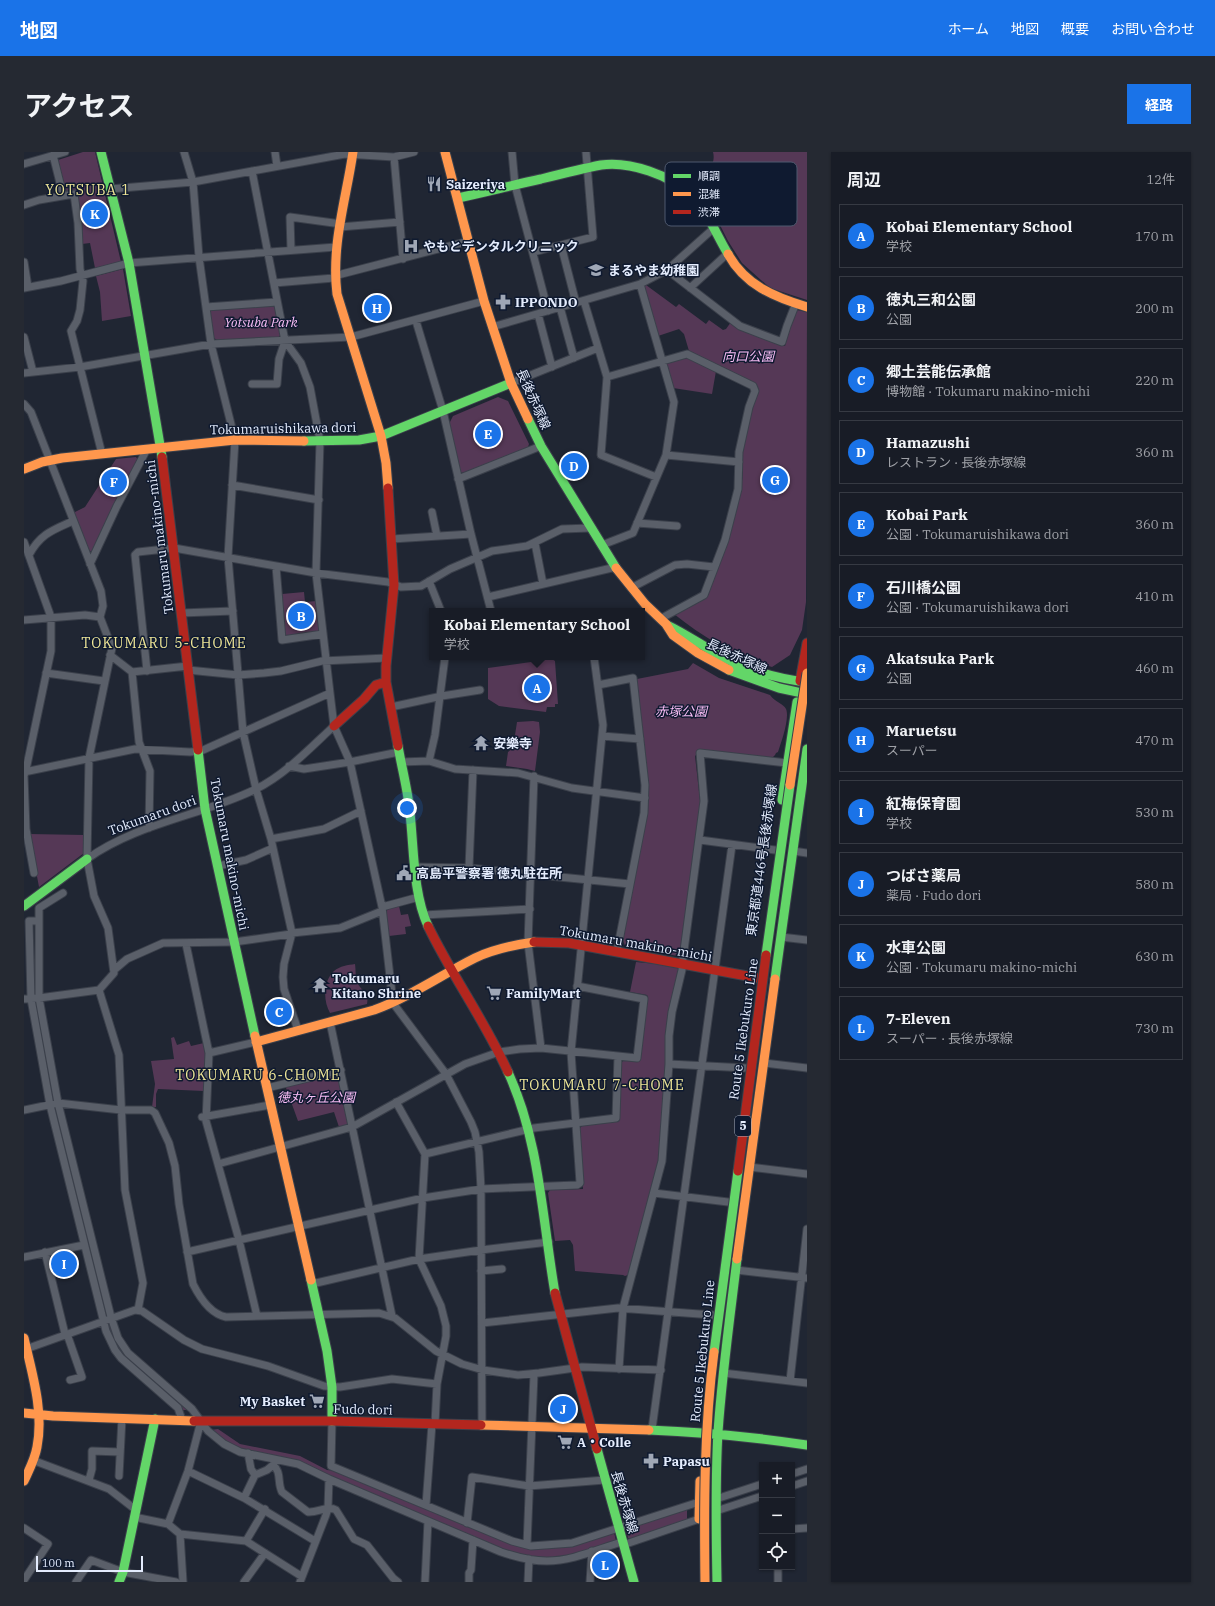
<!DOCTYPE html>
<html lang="ja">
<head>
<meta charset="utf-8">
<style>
  body { margin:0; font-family:"IBM Plex Serif","Noto Sans JP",serif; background:#252932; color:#f1f3f6 }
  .controls { position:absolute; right:12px; bottom:12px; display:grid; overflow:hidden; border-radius:0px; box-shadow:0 1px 3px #0004 }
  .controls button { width:36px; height:36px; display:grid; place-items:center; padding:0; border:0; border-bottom:1px solid #363a43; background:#181c26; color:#f1f3f6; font:20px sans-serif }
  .scale { position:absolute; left:12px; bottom:10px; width:107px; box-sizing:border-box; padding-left:4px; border:2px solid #e4ecfd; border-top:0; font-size:11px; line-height:14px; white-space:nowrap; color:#e4ecfd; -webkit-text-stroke:3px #0f1a30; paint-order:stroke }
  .you { position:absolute; left:383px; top:656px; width:14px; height:14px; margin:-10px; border:3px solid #fff; border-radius:50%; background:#1a73e8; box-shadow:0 0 0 6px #1a73e833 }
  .badge { display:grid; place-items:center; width:26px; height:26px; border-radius:50%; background:#1a73e8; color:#fff; font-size:13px; font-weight:700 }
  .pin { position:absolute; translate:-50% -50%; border:2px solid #fff; box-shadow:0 1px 4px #0006 }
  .popup { position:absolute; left:405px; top:456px; width:216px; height:52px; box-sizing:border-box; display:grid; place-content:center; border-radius:0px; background:#181c26; filter:drop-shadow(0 1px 3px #0005); font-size:13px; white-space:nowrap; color:#9fa1a7 }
  .popup b { font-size:15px; color:#f1f3f6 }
  .popup::after { content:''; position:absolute; left:50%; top:100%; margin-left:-8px; border:8px solid transparent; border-top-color:#181c26 }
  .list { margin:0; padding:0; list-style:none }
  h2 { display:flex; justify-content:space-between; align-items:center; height:52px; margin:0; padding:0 16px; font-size:17px }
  h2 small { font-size:13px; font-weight:400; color:#9fa1a7 }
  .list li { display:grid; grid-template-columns:26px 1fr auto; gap:12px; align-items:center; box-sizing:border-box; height:64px; margin:0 8px 8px; padding:0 8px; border:1px solid #363a43; border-radius:0px }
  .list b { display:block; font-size:15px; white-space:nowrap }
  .list p { margin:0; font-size:13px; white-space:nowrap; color:#9fa1a7 }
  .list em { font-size:13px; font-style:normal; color:#9fa1a7 }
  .icon { flex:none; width:22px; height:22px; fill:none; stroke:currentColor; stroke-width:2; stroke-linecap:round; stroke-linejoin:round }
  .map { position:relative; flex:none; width:783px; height:1430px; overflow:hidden; border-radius:0px }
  header { display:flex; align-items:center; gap:24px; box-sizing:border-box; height:56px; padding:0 20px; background:#1a73e8; color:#fff }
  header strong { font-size:19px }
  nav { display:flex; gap:22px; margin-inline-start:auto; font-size:14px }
  .intro { display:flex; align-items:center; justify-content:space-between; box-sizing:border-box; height:96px; padding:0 24px }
  h1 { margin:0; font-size:28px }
  .button { padding:10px 18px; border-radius:0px; background:#1a73e8; color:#fff; font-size:14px; font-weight:700 }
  main { display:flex; gap:24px; padding:0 24px }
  aside { flex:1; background:#181c26; border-radius:0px; box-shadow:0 1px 3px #0004 }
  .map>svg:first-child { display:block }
  .green { fill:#553856 }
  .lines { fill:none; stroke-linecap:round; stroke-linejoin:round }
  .street-casing { stroke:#3b404b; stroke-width:9 }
  .fast-casing { stroke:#3b404b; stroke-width:11 }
  .slow-casing { stroke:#3b404b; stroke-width:11 }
  .jam-casing { stroke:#3b404b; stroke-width:11 }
  .street { stroke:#5a5f69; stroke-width:7 }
  .fast { stroke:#63d668; stroke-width:9 }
  .slow { stroke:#ff974d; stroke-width:9 }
  .jam { stroke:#b3261e; stroke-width:9 }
  .fast-bridge-casing { stroke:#3b404b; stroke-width:11; stroke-linecap:butt }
  .slow-bridge-casing { stroke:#3b404b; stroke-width:11; stroke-linecap:butt }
  .jam-bridge-casing { stroke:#3b404b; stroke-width:11; stroke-linecap:butt }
  .fast-bridge { stroke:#63d668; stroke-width:9 }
  .slow-bridge { stroke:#ff974d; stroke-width:9 }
  .jam-bridge { stroke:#b3261e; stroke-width:9 }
  .labels { text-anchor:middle; stroke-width:3; stroke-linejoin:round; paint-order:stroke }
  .shield { fill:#0f1a30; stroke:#a4adc0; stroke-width:1 }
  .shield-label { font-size:12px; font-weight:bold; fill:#e4ecfd }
  .poi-label { font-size:13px; font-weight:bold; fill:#e4ecfd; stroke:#0f1a30; text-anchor:start }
  .park-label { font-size:13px; font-style:italic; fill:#f9bdf6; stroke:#0f1a30 }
  .street-label { font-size:13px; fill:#e4ecfd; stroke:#0f1a30 }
  .neighbourhood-label { font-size:14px; letter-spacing:1px; fill:#efe697; stroke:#0f1a30 }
  .key { fill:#0f1a30; stroke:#4f596e; stroke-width:1 }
  .key-label { font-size:11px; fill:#e4ecfd }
</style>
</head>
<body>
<header>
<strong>地図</strong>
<nav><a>ホーム</a><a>地図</a><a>概要</a><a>お問い合わせ</a></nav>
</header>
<div class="intro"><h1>アクセス</h1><a class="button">経路</a></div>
<main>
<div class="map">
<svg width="783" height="1430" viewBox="0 0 783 1430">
  <rect width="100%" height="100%" fill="#202633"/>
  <path class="green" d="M59,0H71L97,110L71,116L66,91L58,92L52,40L44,41L40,38L34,8Z
    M689,0H783V148L746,136L718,111L704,89L690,61L681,48L670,37L669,34C678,25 693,15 689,0Z
    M99,117L107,164L78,169L76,140L72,124Z
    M622,133L652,155L655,152L682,172L685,168L699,178L702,177L707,170L747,189L761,194L766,176L773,158L783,160L782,450L778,478L766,503L748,515C711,504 680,486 650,462L675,448L691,419L694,417L705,386L717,339L719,318L718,300L728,257L734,239L665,199L660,182L655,177L634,184L620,135Z
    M248,153L251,155L257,182L254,186L193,188L190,186L186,160L189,157Z
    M662,205L692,219L688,242L649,236L643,213L644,210Z
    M474,245L484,249L505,292L504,295L440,321L436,320L425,272L429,264Z
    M112,305L114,308L69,400L65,399L49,361L61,355L92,307Z
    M280,440L281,450L293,449L296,477L294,480L264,485L261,482L258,442Z
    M528,507L531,509L534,552H531V555H523L522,560L475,554L464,547V516Z
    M669,511L695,526L746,543C751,550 760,552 762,557C766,566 757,591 754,600L752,601L751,603L748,606L677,598L671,604L676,648V659L657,801L654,804L601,794L598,785L623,665L624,642L613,527L664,517Z
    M509,569L515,570L516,580L511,619L503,617L482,614L484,600L489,596L493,570Z
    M5,682L61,683L60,701L15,735Z
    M375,754L377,763L384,762L387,774L381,775L382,782L365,784L362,760L364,757Z
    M612,810L654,814L657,830L648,857L637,991L633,1018L607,1122L601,1124L599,1123L551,1119L549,1093L546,1088L531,1089L524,1041L526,1038L559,1037L555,977L558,974L594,968L597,911L600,908L606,909L617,902L624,845L623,843L606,840Z
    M331,812C332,818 331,827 334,832C339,840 345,842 343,852L306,861C299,849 299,829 310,819C316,814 324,813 331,812Z
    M150,885L153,893L165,889L167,894L180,891L182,904L180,939L134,937L132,942V955H128L131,932L127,909L150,907L147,886Z
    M311,922L314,924L324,970L322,974L315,975L310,960L274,969L261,933Z
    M29,957H34L85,1163L80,1164Z
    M87,1171L93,1187L167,1258H158L93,1198L82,1172Z
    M194,1277L216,1292L276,1304L303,1318L315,1319L507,1396L590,1380L592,1389C567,1398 539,1409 512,1406C502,1405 491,1402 481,1399L306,1325L211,1296L186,1278Z
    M663,1356V1369L610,1387L604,1386L602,1377L603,1376Z"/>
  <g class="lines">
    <g class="street-casing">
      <path id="street" d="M160,0L169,30L175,105L187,192L211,288L204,405L219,580L232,637L247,687L268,781L260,812L259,825L260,837L274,878
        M251,0L253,14
        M488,0L491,33L524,159
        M29,3L39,43
        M370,5L379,107
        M0,12L41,0
        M228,19L261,189L277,211L286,235L296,289L292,421L306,541L310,574L326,610L358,755L369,851L422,922L447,970L451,980L455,1000L457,1037L458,1273
        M86,37L169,30L321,2L370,5L390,0
        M0,53L15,48L50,42L54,71L56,117L59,129L56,158L53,169L47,179L78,302
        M316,75L376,70
        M537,93L552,151
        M267,98L266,65L317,72
        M509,100L569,85L562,0
        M0,110L4,135
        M643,118L716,174L758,190L763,174L772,151
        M310,124L445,89
        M250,131L310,126
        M0,136L37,129L105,111L312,95
        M666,136L703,102
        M560,149L583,225L577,303L632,325
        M182,155L253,150
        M536,155L550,206
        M514,162L528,215
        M392,169L419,259L447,382L467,459
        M468,175L616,132L643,118L690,76
        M0,185L9,220
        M0,221L56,215L187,192L327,185L460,149
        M583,225L663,202L729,234L731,239L725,255L715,300L714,337L701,388L680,443L636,467
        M487,231L574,196
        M228,232H253L255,207L261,189
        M0,252L7,260L77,439L79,454L76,465L88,496L65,606L63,707L70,744L84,776L90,821L75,838L15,846L0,847
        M642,303L715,310
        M434,327L517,294
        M208,333L295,348
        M408,360L413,384
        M613,371L653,374
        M368,387L447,382
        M0,390L27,465V499L3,613L0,624L2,677L10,721
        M511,391L519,432
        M578,393L609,381L642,303L650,250L616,132
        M5,403C16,382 29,378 49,369
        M66,412L93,354L123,297
        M252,414L258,488L299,482
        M405,429L417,459
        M607,436L651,413L663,412L690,415
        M464,445L592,415
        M157,461L209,459
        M0,468L61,463L76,465
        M86,503L108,520L115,590L126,619L125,676
        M164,518L214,523L240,521L257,519L298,509L363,506
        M123,519L111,403L114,400L150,396L292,421L364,430L377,435L397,434L426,417L468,399L503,394L538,377L566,376
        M108,520L164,514
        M22,521L80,529
        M574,533L609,526L621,633L620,661L593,799
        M367,555L418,544L456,538
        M578,584L616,587
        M405,609L411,583L421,505
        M377,610L405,609L431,617L494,621L548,636L621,646
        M265,614L280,617L326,610L375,600
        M0,620L111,597L166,600L177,599L306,541
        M510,624L504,791L517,896
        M247,687L300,677L337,659
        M676,688L751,698
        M769,699L783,701
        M63,707C113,671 177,664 232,637C262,622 286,596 310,574
        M194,714L222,708L249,696
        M391,715L445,716L606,732
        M445,716L449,618
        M39,741L15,756V846L34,951L87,1165L94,1186L104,1201L168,1257L184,1279L200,1292L216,1300L274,1312L305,1327L477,1400C492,1405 507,1409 523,1409C548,1409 574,1397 598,1390
        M358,755L395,745
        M400,763L506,757
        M14,769H5L7,847L26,953L82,1179L91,1198L97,1206L154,1256L158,1268
        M268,781L316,776L358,759
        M757,785L783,788
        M162,792L185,901L182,969L215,1088L233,1164
        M90,818L103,807L139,791L210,790L267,782
        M75,838L95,903L101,1038L119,1131L114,1158
        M306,870L368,1164
        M185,901L232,890
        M740,911L783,916
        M645,912L722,916
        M243,936L317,918
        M372,950L401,1002L395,1107L417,1154L422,1174V1184L413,1232L411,1272
        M0,958L34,951L97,958H127L131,961L145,991L151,1014L155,1052L169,1132C176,1146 187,1162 202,1165L355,1161L371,1166L412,1199L438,1212L459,1218L494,1223L515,1221L558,1215L637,1218
        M178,965L246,953
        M401,1002L510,976L592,966L594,904
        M194,1012L328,975L441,912L475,900L496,897L517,896L613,906L620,847L553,834
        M725,1015L783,1022
        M630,1041L704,1050
        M21,1100L41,1182
        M163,1100L399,1046L457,1037L553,1033L556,1031L547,900L579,573L570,505
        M0,1105L60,1093
        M712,1118L783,1126
        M457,1119L478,1117
        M288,1132L395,1107L457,1098L525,1090
        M458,1171L594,1156L689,1163
        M43,1182L58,1225L46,1228
        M2,1197L111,1158L118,1159L160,1188L178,1197L244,1214L300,1234L316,1235L368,1227L413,1232
        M595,1217L599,1156L638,1009L645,912V884L648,860L658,818L659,806L680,649L676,601L763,611
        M699,1221L783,1231
        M766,1229L783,1077
        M308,1269L307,1314L488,1389L507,1394L548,1391L675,1350
        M628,1277L708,693
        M224,1301L227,1317L231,1323L243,1318L249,1313C258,1320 253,1331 258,1340L284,1360C294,1361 303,1353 312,1358L330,1387L343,1393L369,1426L374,1430
        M11,1309L85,1337L112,1358
        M164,1319L220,1346L291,1389
        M768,1322L783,1317
        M95,1324L98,1266
        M65,1328L68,1317V1299L96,1300
        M768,1334L783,1329
        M220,1346L231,1323
        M692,1347L738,1332
        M402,1353L408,1272
        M692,1359L738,1344
        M110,1365L144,1372L156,1382L159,1430
        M443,1371L448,1325L505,1334L581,1328
        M144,1372L164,1319L177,1269
        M0,1376L24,1392L0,1428
        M768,1377L783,1376
        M156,1382L222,1389L277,1424
        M222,1389L241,1357
        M503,1393L510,1222
        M599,1393L675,1367
        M754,1415V1430
        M52,1430L67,1408L99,1420L152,1430
        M220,1430L241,1401
        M276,1430L302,1363L304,1356L305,1327
        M401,1430L404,1369
        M445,1430V1421L447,1418L449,1388
        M504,1430L505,1407
        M566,1430L568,1399"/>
    </g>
    <g class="fast-casing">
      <path id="fast" d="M77,0L105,111L138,305
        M434,46C462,40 489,33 517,27C537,22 557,17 577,13C606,9 646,23 667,43C684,60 692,82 704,102
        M504,267L517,294L592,416
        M280,289L335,288L357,284L487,231
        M643,473C662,482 680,495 699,505C725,519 752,526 781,530
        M705,518L755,536L783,542
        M374,594C378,617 384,639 386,661C390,697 389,742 404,774
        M174,598L181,657L231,884
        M758,648L773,550
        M0,754L63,707
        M751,827L783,597
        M484,920C516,990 518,1066 531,1141
        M287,1128L303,1199L308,1235V1269
        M625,1278C678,1280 730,1285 783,1293
        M573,1297L610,1430
        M95,1430L99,1420L131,1267
        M693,1430C692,1380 691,1330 694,1280C698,1222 706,1165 713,1107"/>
    </g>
    <g class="slow-casing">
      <path id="slow" d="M329,0C322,48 307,93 313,142L357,284L362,311L364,336
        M421,0L460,149L487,231L504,267
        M704,102C721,133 750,145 783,155
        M0,317L18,310L38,306L211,288L280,289
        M592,416L621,452L642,472L649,483L674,501L705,518
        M231,884L287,1128
        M232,890L350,858C386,845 417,823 451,806C470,797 490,793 510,790
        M713,1107L751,827
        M0,1186C8,1221 20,1259 13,1295C11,1307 5,1318 0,1329
        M0,1261L29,1264L170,1269
        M457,1273L625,1278
        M675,1367L676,1329"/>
    </g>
    <g class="jam-casing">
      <path id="jam" d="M138,305L174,598
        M364,336L370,433L362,514V530L374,594
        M776,529L783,491
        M310,574L340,547L352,533L362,530
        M404,774C428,824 461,869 484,920
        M510,790L545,791L734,826
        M531,1141L573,1297
        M170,1269H308L457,1273"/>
    </g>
    <use href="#street" class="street"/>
    <use href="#fast" class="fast"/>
    <use href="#slow" class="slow"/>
    <use href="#jam" class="jam"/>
    <g class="fast-bridge-casing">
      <path id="fast-bridge" d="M742,803L766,633
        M690,1200L714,1019"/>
    </g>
    <g class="slow-bridge-casing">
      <path id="slow-bridge" d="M766,633L783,521
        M681,1430C680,1354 680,1276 690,1200"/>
    </g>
    <g class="jam-bridge-casing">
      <path id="jam-bridge" d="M714,1019L742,803"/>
    </g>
    <use href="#fast-bridge" class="fast-bridge"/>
    <use href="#slow-bridge" class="slow-bridge"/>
    <use href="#jam-bridge" class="jam-bridge"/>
  </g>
  <defs>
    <g id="restaurant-bare" transform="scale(1.2)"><path d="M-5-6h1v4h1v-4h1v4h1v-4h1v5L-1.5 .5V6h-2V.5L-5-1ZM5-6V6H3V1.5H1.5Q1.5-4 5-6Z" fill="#9fa7b6" stroke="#0f1a30" stroke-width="2.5" paint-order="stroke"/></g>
    <g id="hospital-bare" transform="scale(1.2)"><path d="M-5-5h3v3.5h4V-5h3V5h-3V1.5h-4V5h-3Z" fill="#9fa7b6" stroke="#0f1a30" stroke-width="2.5" paint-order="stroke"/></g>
    <g id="school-bare" transform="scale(1.2)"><path d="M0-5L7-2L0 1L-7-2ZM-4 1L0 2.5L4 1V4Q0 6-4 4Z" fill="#9fa7b6" stroke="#0f1a30" stroke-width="2.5" paint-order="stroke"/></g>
    <g id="pharmacy-bare" transform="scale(1.2)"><path d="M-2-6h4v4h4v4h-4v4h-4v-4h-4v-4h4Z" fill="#9fa7b6" stroke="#0f1a30" stroke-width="2.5" paint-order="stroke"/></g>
    <g id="temple-bare" transform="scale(1.2)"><path d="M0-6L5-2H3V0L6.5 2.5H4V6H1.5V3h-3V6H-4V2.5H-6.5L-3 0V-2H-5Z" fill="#9fa7b6" stroke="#0f1a30" stroke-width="2.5" paint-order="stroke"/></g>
    <g id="civic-bare" transform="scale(1.2)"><path d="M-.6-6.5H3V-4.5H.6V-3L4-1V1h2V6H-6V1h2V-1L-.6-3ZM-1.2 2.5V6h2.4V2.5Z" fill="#9fa7b6" stroke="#0f1a30" stroke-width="2.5" paint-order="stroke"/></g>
    <g id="supermarket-bare" transform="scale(1.2)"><path d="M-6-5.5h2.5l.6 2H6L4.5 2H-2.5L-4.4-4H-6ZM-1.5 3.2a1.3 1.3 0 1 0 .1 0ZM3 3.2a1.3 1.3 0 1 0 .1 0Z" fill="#9fa7b6" stroke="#0f1a30" stroke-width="2.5" paint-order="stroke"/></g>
  </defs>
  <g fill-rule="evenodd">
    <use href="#restaurant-bare" x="410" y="32"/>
    <use href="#hospital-bare" x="387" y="94"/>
    <use href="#school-bare" x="572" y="118"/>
    <use href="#pharmacy-bare" x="479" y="150"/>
    <use href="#temple-bare" x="457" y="591"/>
    <use href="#civic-bare" x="380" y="721"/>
    <use href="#temple-bare" x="296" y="833"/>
    <use href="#supermarket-bare" x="470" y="841"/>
    <use href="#supermarket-bare" x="293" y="1249"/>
    <use href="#supermarket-bare" x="541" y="1290"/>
    <use href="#pharmacy-bare" x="627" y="1309"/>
  </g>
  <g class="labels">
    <rect class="shield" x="711" y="964" width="16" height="20" rx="3"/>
    <g class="shield-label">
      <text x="719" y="978">5</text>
    </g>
    <g class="poi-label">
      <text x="422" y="37">Saizeriya</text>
      <text x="399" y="99">やもとデンタルクリニック</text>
      <text x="584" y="123">まるやま幼稚園</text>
      <text x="491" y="155">IPPONDO</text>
      <text x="469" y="596">安樂寺</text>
      <text x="392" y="726">高島平警察署 徳丸駐在所</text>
      <text x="308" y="831">Tokumaru<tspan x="308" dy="15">Kitano Shrine</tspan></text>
      <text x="482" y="846">FamilyMart</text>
      <text x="281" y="1254" text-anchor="end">My Basket</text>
      <text x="553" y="1295">A・Colle</text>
      <text x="639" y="1314">Papasu</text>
    </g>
    <g class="park-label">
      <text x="237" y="175">Yotsuba Park</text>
      <text x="724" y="209">向口公園</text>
      <text x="657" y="564">赤塚公園</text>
      <text x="292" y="950">徳丸ヶ丘公園</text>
    </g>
    <g class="street-label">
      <text transform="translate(510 247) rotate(66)" y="5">長後赤塚線</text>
      <text transform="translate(259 276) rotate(-1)" y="5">Tokumaruishikawa dori</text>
      <text transform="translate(135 385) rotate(-97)" y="5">Tokumaru makino-michi</text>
      <text transform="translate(713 504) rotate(25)" y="5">長後赤塚線</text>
      <text transform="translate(128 663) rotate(-20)" y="5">Tokumaru dori</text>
      <text transform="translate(206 702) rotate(79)" y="5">Tokumaru makino-michi</text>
      <text transform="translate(737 708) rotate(-82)" y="5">東京都道446号長後赤塚線</text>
      <text transform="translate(612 791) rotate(10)" y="5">Tokumaru makino-michi</text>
      <text transform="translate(719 877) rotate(-82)" y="5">Route 5 Ikebukuro Line</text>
      <text transform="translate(678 1199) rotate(-84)" y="5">Route 5 Ikebukuro Line</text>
      <text transform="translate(339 1257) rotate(1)" y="5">Fudo dori</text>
      <text transform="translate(601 1350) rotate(74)" y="5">長後赤塚線</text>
    </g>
    <g class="neighbourhood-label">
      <text x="64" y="43">YOTSUBA 1</text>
      <text x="140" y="496">TOKUMARU 5-CHOME</text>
      <text x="234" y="928">TOKUMARU 6-CHOME</text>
      <text x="578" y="938">TOKUMARU 7-CHOME</text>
    </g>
  </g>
  <rect x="641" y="10" width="132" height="64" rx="6" class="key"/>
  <rect x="649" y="22" width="18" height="4" fill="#63d668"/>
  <rect x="649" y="40" width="18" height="4" fill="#ff974d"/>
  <rect x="649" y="58" width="18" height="4" fill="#b3261e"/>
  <g class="key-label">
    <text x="674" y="28">順調</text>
    <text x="674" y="46">混雑</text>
    <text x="674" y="64">渋滞</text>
  </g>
</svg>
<div class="controls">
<button>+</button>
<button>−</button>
<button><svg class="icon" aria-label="locate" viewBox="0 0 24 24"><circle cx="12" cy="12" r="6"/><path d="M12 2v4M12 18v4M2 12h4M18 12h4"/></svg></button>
</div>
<div class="scale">100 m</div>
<div class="you"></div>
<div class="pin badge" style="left:513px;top:536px">A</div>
<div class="popup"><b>Kobai Elementary School</b>学校</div>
<div class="pin badge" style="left:277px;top:464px">B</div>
<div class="pin badge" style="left:255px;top:860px">C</div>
<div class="pin badge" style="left:550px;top:314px">D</div>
<div class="pin badge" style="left:464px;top:282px">E</div>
<div class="pin badge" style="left:90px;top:330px">F</div>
<div class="pin badge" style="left:751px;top:328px">G</div>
<div class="pin badge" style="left:353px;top:156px">H</div>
<div class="pin badge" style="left:40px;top:1112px">I</div>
<div class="pin badge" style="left:539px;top:1257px">J</div>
<div class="pin badge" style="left:71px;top:62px">K</div>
<div class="pin badge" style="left:581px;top:1413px">L</div>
</div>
<aside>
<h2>周辺<small>12件</small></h2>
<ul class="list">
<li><span class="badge">A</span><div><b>Kobai Elementary School</b><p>学校</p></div><em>170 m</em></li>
<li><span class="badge">B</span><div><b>徳丸三和公園</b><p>公園</p></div><em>200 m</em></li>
<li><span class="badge">C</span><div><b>郷土芸能伝承館</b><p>博物館 · Tokumaru makino-michi</p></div><em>220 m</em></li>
<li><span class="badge">D</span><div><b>Hamazushi</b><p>レストラン · 長後赤塚線</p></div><em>360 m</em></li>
<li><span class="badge">E</span><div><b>Kobai Park</b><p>公園 · Tokumaruishikawa dori</p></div><em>360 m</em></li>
<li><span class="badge">F</span><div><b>石川橋公園</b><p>公園 · Tokumaruishikawa dori</p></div><em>410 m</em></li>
<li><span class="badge">G</span><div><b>Akatsuka Park</b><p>公園</p></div><em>460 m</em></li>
<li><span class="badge">H</span><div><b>Maruetsu</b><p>スーパー</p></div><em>470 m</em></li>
<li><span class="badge">I</span><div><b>紅梅保育園</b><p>学校</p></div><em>530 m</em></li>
<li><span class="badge">J</span><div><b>つばさ薬局</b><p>薬局 · Fudo dori</p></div><em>580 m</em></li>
<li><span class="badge">K</span><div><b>水車公園</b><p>公園 · Tokumaru makino-michi</p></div><em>630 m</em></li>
<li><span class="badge">L</span><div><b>7-Eleven</b><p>スーパー · 長後赤塚線</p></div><em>730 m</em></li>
</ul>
</aside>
</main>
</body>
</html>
